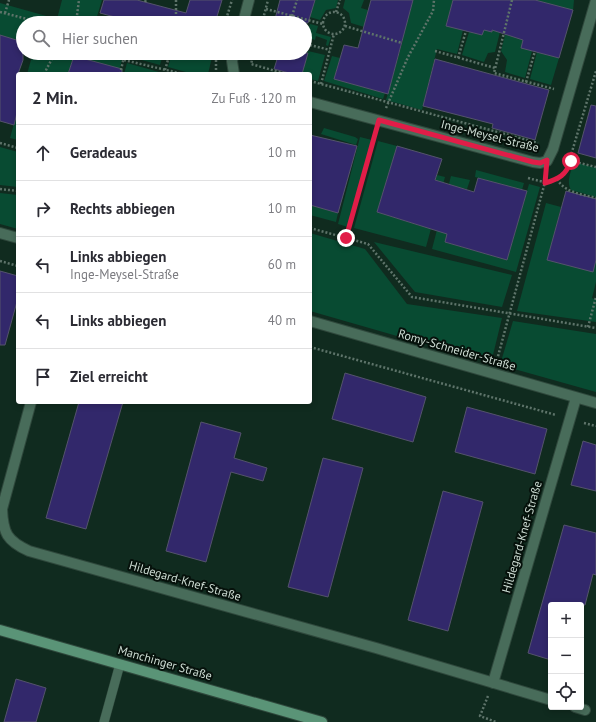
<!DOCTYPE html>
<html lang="de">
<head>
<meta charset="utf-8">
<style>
  body { margin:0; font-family:"PT Sans",sans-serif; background:#f2f2f3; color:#2b2b33 }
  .controls { position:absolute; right:12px; bottom:12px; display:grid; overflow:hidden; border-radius:4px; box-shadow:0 2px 6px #0003 }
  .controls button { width:36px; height:36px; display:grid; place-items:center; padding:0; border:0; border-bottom:1px solid #e1e1e2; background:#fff; color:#2b2b33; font:20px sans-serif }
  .stop { position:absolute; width:12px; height:12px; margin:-9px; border:3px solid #e11d48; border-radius:50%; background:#fff }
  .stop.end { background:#e11d48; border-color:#fff; box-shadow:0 1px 4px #0008 }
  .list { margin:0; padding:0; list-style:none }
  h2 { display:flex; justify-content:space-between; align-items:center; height:52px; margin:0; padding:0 16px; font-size:17px }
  h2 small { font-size:13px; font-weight:400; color:#7c7c81 }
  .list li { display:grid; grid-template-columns:26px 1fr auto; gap:12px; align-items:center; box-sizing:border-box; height:56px; padding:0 16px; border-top:1px solid #e1e1e2 }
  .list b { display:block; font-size:15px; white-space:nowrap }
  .list p { margin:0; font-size:13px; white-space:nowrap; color:#7c7c81 }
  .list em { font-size:13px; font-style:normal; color:#7c7c81 }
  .icon { flex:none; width:22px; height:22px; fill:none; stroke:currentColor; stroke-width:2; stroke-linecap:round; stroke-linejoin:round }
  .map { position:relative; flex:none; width:596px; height:722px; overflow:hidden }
  .search { position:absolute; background:#fff; box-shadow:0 2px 6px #0003; left:16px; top:16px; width:296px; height:44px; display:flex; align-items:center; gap:10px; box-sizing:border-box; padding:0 14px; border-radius:22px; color:#7c7c81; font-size:15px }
  .panel { position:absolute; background:#fff; box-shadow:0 2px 6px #0003; left:16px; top:72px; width:296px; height:332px; border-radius:4px }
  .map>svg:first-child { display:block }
  .green { fill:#084b32 }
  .building { fill:#32286b; stroke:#54536c }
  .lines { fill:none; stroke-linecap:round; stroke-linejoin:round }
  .service-casing { stroke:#2f483c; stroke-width:10 }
  .minor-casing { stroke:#2f483c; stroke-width:12 }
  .secondary-casing { stroke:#2f483c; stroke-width:12 }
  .path { stroke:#5e746a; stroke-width:2.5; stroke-dasharray:2 2; stroke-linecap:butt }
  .service { stroke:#486c5a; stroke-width:9 }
  .minor { stroke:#486c5a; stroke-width:10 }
  .secondary { stroke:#5a9477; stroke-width:10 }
  .route { stroke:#e11d48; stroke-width:5 }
  .labels { text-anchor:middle; stroke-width:4; stroke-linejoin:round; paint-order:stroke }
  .street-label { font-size:12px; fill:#cfded5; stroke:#06110b }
</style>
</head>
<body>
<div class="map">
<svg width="596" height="722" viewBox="0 0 596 722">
  <rect width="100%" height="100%" fill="#102b1f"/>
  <path class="green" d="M62,0H102L95,23H23V42L0,35V3L57,19Z
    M315,0H338L336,8L326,10L320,20L296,13L314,4Z
    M345,0H364L361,8L368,10L366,18L376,21L374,30L351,23L349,13L343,8Z
    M413,0H453L446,25L463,30L457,54L437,49L422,110L386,100L403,40L377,31L404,29Z
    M500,0H508L495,52L488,53L484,62L462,55L469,32L482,35L484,29L492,32Z
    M514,0L523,40L532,51L525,78L505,72L507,60L501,51Z
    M535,0H574L573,11Z
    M310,24L318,26L316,33L331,37L328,46L326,45L327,40L316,36L315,40L306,37Z
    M308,51L325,55L318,81L310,79V74H302Z
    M537,52L559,58L551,85L530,79Z
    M33,53H124L119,71L74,56L68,74H27Z
    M128,53H168L167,59L162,58L160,65L127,56Z
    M172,53H213L208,74H193L168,67Z
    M332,56L340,58L334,79L385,93L383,99L324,81Z
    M127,63L166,74L143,72L142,74H124Z
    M18,109V140L10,138Z
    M324,128L355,137L358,139L356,145L321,134Z
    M360,137L372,140L348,227L338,224Z
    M378,141L397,146L377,212L421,226L437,175L445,177L426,247L354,228Z
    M0,147L18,152V187L0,185Z
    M574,162L596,168V197L571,190C566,181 571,172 574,162Z
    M476,170L524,183L522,190L475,177Z
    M451,176L470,180L467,189L460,188L445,242L507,260L529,184L540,187L516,272L432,249Z
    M0,193L18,195V229L0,224Z
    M546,203L561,207L548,260H596V282L592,298L596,300V322L517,311Z
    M310,205L338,213L336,222L310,215Z
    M310,233L365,249L407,304L502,318L491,363L310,311Z
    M374,242L512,275L502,307L415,292Z
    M513,321L596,334V392L500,365Z"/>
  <path class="building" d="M104,0H137L186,13L190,0H222L215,23H137L100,13Z
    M280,0H315L308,23H274Z
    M371,0H413L388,94L334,79L344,45L358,48Z
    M453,0H535L573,10L559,58L521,48L523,40L492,30V32L484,30L482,35L446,26Z
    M0,35L23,42V60L18,74V109L14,125L0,121Z
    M279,53H308L302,74H293L274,69Z
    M74,56L122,69V74H68Z
    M435,59L549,90L535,140L492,128L493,124L423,106Z
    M591,105L596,106V158L578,153Z
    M310,135L357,146L338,213L310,205Z
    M397,146L442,159L435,180L474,192L478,178L527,191L507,260L445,242L447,234L377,212Z
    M566,191L596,199V260L593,272L547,260Z
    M0,271L18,276V298L5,345H0Z
    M345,373L426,397L413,442L332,419Z
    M79,402H123L86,529L46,518Z
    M467,407L547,429L535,474L455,452Z
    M201,422L241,433L234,458L267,468L263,481L231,472L206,562L166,551Z
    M583,441L596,445V491L571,485Z
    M323,458L363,468L328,597L288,587Z
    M443,491L483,502L448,631L408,620Z
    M564,525L596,533V575L593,574L585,605H551V660L528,653Z
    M16,679L46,688L36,722H4Z"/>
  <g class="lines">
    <g class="service-casing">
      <path id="service" d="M104,722L120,664"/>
    </g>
    <g class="minor-casing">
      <path id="minor" d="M243,23L249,0
        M234,53L232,61L234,74
        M310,102L533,162L540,163L547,161L553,149L596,0
        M0,233L18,238
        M310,321L596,403
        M31,402L2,509C3,533 7,541 29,551L376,648L551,700
        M493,683L576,398
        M575,707L585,710"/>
    </g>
    <g class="secondary-casing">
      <path id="secondary" d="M0,630L322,722"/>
    </g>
    <path class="path" d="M176,0V23
      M512,0L494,73L554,89
      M145,2L146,0
      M266,9L323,24
      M323 23a11 11 0 1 1 22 0a11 11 0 1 1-22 0Z
      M0,12L43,23
      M336,12L340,0
      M5,13L9,0
      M292,16L297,0
      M76,23L79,0
      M225,23L232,0
      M262,23L268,0
      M345,26L402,43
      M310,45L330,50
      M435,51L495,68
      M254,53L251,64L286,74
      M458,58L466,31
      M124,60L183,74
      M165,70L170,53
      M44,74L55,53
      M120,74L125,53
      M216,74V59
      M310,81L538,143
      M526,82L535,51
      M321,84L334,34
      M386,108L408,57L433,11L434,0
      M0,143L18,148
      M571,161L596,167
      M528,178C546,183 551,184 566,172L596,71
      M557,179C565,193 582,194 596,198
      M0,189L18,191
      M310,228L368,244L412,297L596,328
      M346,238L375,135
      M0,261L18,266
      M588,327L596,297
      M310,347L556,415
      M497,360L545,182
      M584,423L596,426
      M488,696L480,716L496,722"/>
    <use href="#service" class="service"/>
    <use href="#minor" class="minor"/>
    <use href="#secondary" class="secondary"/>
  </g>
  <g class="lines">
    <path class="route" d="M346,238L379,120L533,162L540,163L547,160L545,183C559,179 566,175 571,161"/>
  </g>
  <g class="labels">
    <g class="street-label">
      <text transform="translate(490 136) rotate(14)" y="4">Inge-Meysel-Straße</text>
      <text transform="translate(457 350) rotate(16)" y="4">Romy-Schneider-Straße</text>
      <text transform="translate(522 537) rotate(-74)" y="4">Hildegard-Knef-Straße</text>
      <text transform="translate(185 581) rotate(16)" y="4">Hildegard-Knef-Straße</text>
      <text transform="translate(165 663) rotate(16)" y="4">Manchinger Straße</text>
    </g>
  </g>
</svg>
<div class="controls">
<button>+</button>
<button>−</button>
<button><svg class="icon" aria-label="locate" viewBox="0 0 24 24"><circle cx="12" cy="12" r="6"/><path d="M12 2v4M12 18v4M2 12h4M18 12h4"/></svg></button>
</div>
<div class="stop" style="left:571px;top:161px"></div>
<div class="stop end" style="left:346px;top:238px"></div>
<div class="search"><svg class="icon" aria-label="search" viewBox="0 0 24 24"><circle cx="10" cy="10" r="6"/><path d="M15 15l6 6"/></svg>Hier suchen</div>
<section class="panel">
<h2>2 Min.<small>Zu Fuß · 120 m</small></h2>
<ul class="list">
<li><svg class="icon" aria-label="ahead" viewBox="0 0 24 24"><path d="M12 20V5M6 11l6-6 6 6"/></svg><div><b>Geradeaus</b></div><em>10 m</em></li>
<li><svg class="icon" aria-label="right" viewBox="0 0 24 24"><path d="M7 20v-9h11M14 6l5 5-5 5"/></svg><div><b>Rechts abbiegen</b></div><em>10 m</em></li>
<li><svg class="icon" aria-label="left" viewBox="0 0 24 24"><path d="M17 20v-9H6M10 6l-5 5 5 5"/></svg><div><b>Links abbiegen</b><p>Inge-Meysel-Straße</p></div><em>60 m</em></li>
<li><svg class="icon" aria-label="left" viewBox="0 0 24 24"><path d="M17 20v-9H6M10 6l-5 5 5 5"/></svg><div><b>Links abbiegen</b></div><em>40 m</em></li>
<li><svg class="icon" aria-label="arrive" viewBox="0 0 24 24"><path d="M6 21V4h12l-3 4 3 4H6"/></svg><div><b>Ziel erreicht</b></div></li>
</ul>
</section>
</div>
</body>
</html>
